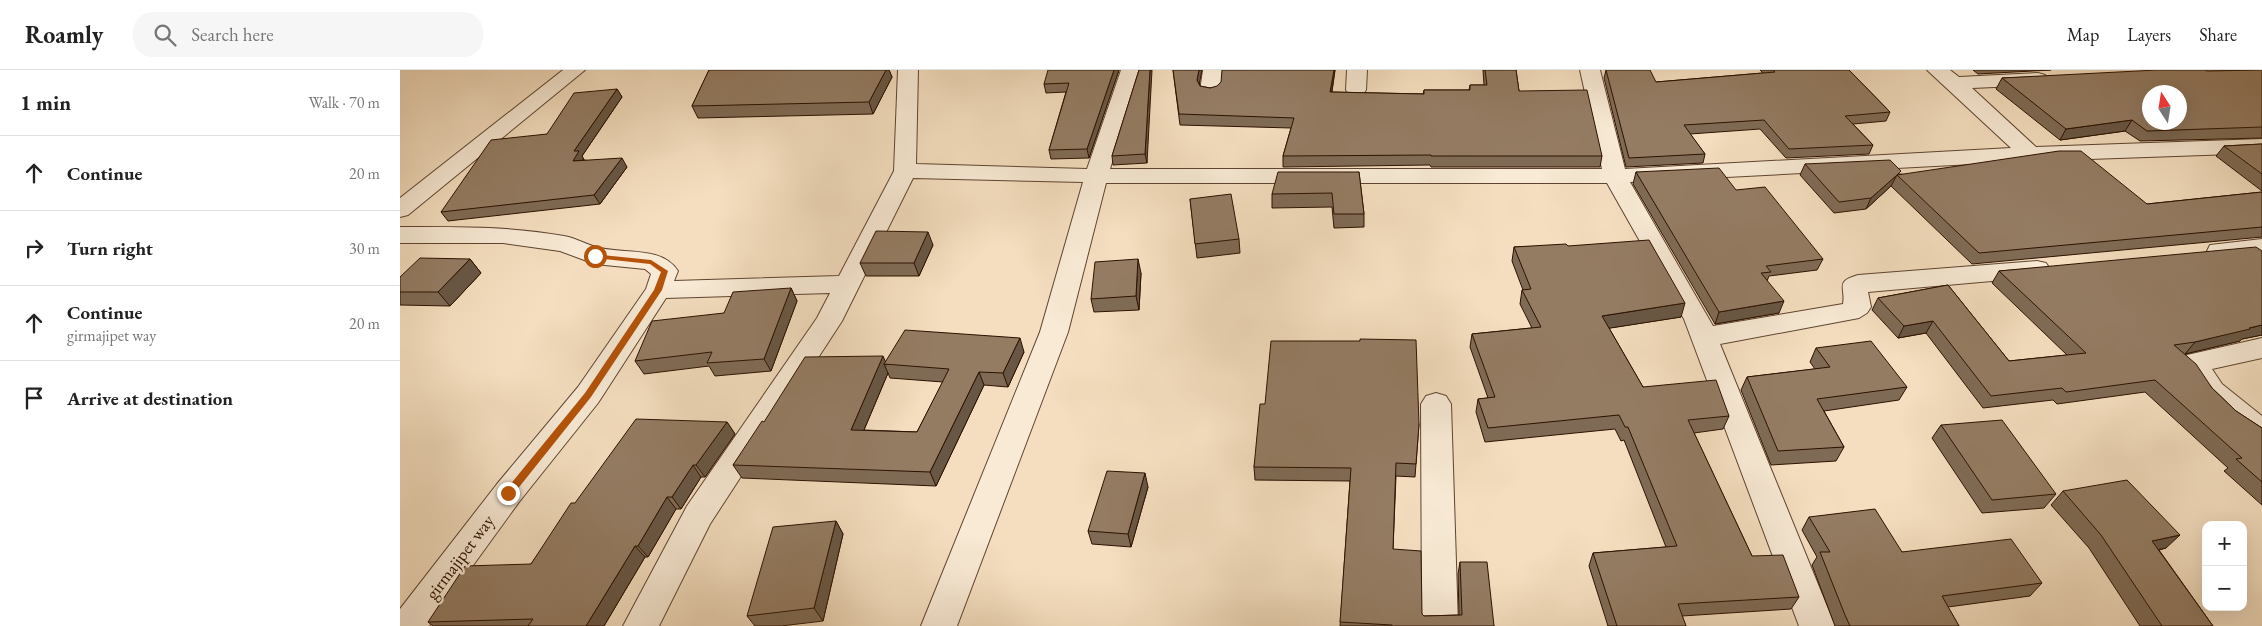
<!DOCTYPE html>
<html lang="en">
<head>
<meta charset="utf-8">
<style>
  body { margin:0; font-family:"EB Garamond",serif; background:#f6f6f6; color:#222 }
  .controls { position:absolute; right:15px; bottom:15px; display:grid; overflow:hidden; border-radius:10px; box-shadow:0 5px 20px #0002 }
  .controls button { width:45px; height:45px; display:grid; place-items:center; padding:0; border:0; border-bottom:1px solid #e0e0e0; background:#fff; color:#222; font:25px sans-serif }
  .compass { position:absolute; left:1742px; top:15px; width:45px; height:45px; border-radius:50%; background:#fff; box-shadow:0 5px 20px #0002; rotate:348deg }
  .stop { position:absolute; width:15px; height:15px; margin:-11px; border:4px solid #b45309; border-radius:50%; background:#fff }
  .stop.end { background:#b45309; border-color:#fff; box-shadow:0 1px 5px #0008 }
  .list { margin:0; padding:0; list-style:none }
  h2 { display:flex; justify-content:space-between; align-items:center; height:65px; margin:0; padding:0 20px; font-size:21px }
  h2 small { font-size:16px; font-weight:400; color:#767676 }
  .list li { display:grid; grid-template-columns:32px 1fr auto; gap:15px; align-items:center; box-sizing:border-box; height:75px; padding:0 20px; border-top:1px solid #e0e0e0 }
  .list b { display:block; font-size:19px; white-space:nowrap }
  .list p { margin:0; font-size:16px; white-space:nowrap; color:#767676 }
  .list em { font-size:16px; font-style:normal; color:#767676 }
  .icon { flex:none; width:28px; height:28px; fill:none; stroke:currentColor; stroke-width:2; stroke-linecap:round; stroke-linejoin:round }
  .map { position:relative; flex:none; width:1862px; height:556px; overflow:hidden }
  header { display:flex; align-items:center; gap:30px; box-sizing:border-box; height:70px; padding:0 25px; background:#fff; border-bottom:1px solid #e0e0e0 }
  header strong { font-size:24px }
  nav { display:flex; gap:28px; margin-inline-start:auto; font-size:18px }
  .search { width:350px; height:45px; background:#f6f6f6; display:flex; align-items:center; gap:12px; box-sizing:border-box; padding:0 18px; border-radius:20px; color:#767676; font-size:19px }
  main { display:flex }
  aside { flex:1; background:#fff }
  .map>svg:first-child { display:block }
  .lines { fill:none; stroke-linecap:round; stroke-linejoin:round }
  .street-casing { stroke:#5e4430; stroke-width:2 }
  .street { fill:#f8ead5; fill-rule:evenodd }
  .wall { fill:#7f6b55; stroke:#2c1100; fill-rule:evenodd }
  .shaded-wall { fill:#685745; stroke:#2c1100 }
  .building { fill:#947c63; stroke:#2c1100; fill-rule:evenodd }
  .route { fill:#b45309 }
  .labels { text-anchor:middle; stroke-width:4.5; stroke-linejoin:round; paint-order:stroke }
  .street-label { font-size:18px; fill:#2c1100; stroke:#f8ead5 }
</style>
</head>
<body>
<header>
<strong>Roamly</strong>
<div class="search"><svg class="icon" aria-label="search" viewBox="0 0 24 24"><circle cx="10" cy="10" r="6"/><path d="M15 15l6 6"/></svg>Search here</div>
<nav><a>Map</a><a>Layers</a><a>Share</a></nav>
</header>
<main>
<aside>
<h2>1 min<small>Walk · 70 m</small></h2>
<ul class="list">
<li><svg class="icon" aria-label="ahead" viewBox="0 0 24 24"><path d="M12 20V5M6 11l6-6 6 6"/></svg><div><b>Continue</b></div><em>20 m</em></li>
<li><svg class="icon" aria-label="right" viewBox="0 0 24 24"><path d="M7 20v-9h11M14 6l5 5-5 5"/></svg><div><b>Turn right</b></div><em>30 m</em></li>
<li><svg class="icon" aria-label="ahead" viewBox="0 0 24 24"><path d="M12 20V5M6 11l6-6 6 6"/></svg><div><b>Continue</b><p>girmajipet way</p></div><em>20 m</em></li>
<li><svg class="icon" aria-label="arrive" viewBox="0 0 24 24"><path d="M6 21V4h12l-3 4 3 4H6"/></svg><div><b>Arrive at destination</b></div></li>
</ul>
</aside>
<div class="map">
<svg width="1862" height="556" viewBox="0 0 1862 556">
  <rect width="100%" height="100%" fill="#f4debf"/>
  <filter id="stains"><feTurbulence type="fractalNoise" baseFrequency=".004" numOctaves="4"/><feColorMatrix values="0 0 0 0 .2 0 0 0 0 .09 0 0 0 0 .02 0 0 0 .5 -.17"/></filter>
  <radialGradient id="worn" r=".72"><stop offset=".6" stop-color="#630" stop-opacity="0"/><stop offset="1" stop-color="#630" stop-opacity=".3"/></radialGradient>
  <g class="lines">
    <g class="street-casing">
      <path id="street" d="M163,0H185L8,145L0,147V128Z
        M498,0H518L516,94L687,99L721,0H741L710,99H1202L1180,0H1200L1225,99L1611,78L1527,0H1550L1559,7L1638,3L1645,5L1648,9L1645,13L1638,15L1572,18L1636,77L1862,69V83L1630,91L1230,112L1313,256L1443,234C1446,217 1434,212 1458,205L1637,191L1646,193L1650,199L1646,205L1637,207L1468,222L1471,237L1467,243L1459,248L1320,274L1435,556H1399L1284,249L1207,113H706L668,262L557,556H521L640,262L683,112L513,108L442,251L310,454L259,556H223L287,436L417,248L430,223L266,228L198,333L119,432L29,556H0V539L97,414L178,317L246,219L251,204L245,199L195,194L160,181L103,173H0V157C55,157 109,156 164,166C177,168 188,176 200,178C225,184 262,176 278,201L274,211L439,206L494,101Z
        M803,0H823L820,21L817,25L810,27L803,25L800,21Z
        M947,0H967L966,20L963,24L956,26L949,24L946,20Z
        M1862,169V185L1819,189L1810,187L1807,181L1810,175Z
        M1862,268V288L1812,299L1822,314L1862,346V373C1833,364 1789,323 1783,292L1787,285Z
        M1036,323L1046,326L1051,334L1058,556H1022L1021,334L1026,326Z"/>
    </g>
    <use href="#street" class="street"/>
  </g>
  <path class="wall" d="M309,0H489L492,7L473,44L298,48L292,36Z
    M719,0L689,88L651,89L649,80L666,22L646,23L644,14Z
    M739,0L747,93L713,95L712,86Z
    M773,0L799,14L800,16L810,18L935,0L932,22L1023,24L1024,20H1069L1070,15H1084L1083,0H1116L1119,21L1202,86L1200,97H1031L1030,95L883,97V86L891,58L780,55Z
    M1206,0L1256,12L1363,3L1360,0H1449L1490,42L1486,51L1453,54L1473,75L1469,84L1386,88L1360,59L1290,64L1305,84L1303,93L1226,97L1204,8Z
    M1573,0H1651L1578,4Z
    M1862,0V68L1740,71L1725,61L1660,70L1596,19L1602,8L1807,1Z
    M217,19L222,27L182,86L184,90L227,97L200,134L48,151L41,142L147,64Z
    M1862,74V121L1816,86L1824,76Z
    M1405,94L1500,104L1747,134L1862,122V167L1572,194L1491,116L1466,139L1434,143L1400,105Z
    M959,102L964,144V157L934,158L932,137L872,138V124Z
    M1236,102L1336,120L1423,189L1417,200L1369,206L1367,211L1379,243L1315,254L1233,114Z
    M790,129L839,169L840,183L797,188Z
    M533,175L519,206H466L460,193Z
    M1168,176L1281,247L1209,258L1243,317L1329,346L1323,359L1294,363L1352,486L1399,527L1391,539L1282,546L1286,556H1208L1189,496L1193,483L1266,477L1224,370L1221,371L1215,359L1085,372L1076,342L1078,329L1088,328L1070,277L1072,264L1132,258L1120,234L1122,220H1123L1112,191L1114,177Z
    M1862,181V265L1842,269L1840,271L1785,284L1812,318L1836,341L1862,358V435L1824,401L1828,398L1745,322L1657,334L1653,330L1583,338L1526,263L1498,268L1472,240L1478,228L1548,215L1609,291L1667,285L1592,213L1599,201Z
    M70,189L81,203L50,236L0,235V207Z
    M741,203L739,240L694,242L691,229Z
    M391,218L397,231L371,301L315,306L309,296L244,304L235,291L324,243Z
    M960,271L1019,354L1015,407L996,406L993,479L1022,544L1024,546L1059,545L1058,504L1060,492L1094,556H940L950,411L855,410L854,397L865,334Z
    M1416,278L1507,317L1499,330L1424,341L1444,377L1436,391L1371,395L1341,320L1347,307L1415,299L1410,292Z
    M624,282L608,317L584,315L536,416L342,408L333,395L364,352L485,292ZM488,303L490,308L543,312L517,362L464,360Z
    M327,352L335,364L305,407H301L281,439H276L248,487H245L204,556H33L28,552L131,494L175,433Z
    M1541,355L1656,424L1644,438L1582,443L1532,368Z
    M748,417L731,477L692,474L688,461Z
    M1663,421L1766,478L1759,480L1813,556H1740L1689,478L1651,435Z
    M1409,447L1502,482L1642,513L1630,526L1548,537L1559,556H1435L1412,495L1417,487L1402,460Z
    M436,451L443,464L423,551L381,556H355L347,546Z"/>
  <path class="shaded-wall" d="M486,0H489L492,7L473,44L469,32Z
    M714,0H719L689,88L687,79Z
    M750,0H752L747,93L745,84Z
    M799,0H802L798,21L797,10Z
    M934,0H935L930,33V22Z
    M217,19L222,27L182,86L184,90L173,91L174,81Z
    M1732,50L1725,61L1660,70L1666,59Z
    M222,88L227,97L200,134L194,125Z
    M1497,105L1491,116L1466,139L1471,128Z
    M528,162L533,175L519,206L514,193Z
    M70,189L81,203L50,236L38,222Z
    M738,189L741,203L739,240L736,226Z
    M391,218L397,231L371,301L364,289Z
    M1384,231L1379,243L1315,254L1319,242Z
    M1285,233L1281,247L1198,260L1202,246Z
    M1533,251L1526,263L1498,268L1504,256Z
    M1862,255V265L1842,269L1840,271L1785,284L1795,272Z
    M620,268L624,282L608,317L603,303Z
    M483,286L487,295L484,294L488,303L458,374L451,360Z
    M579,302L584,315L536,416L530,402Z
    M327,352L335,364L305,407L296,395Z
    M293,395L301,407L281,439L272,427Z
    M745,403L748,417L731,477L728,464Z
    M267,427L276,439L248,487L238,476Z
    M436,451L443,464L423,551L414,538Z
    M1780,465L1766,478L1739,484L1752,471Z
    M235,476L245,487L204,556H186Z"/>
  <path class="building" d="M309,0H486L469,32L292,36Z
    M648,0H714L687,79L649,80L669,13L644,14Z
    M739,0H750L745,84L712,86Z
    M773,0H799L797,10L800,16L810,18L817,16L821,12L822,0H934L930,22L1024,24V20H1070V15H1087L1085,0H1116L1119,21L1187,20L1202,86H1031V85L883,86L894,48L779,44Z
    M1206,0H1250L1256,12L1375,2L1373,0H1449L1490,42L1445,46L1473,75L1389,79L1364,50L1284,55L1305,84L1229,88Z
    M1757,0H1805L1807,1L1862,0V57L1747,61L1732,50L1666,59L1602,8ZM1750,22H1780V52H1750Z
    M217,19L174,81H179L173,91L222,88L194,125L41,142L91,70L147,64L174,23Z
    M1862,74V104L1824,76Z
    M1659,81H1681L1747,134L1862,122V157L1579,183L1497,105L1471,128L1439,132L1405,94L1490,90L1501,101L1497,105Z
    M1319,98L1336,120L1365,117L1423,189L1366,196L1371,202L1361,203L1384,231L1319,242L1236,102Z
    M878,102H959L964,144H934L932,123L872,124Z
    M831,124L839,169L795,174L790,129Z
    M476,161L528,162L514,193H460Z
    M1249,170L1285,233L1202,246L1243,317L1316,310L1329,346L1288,350L1352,486L1383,485L1399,527L1278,534L1286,556H1217L1193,483L1277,476L1228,357H1225L1219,345L1088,358L1078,329L1095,327L1072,264L1141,257L1122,220L1131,219L1114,177L1166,174L1168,176Z
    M1856,177L1862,181V255L1849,258L1850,259L1795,272L1774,275L1796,294L1812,318L1836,341L1862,358V412L1836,389L1842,388L1755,310L1666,322L1662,318L1591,326L1533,251L1504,256L1478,228L1548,215L1609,291L1686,283L1599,201Z
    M20,188L70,189L38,222H0V207Z
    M738,189L736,226L691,229L695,192Z
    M391,218L364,289L307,293L312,282L235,291L252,251L324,243L333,222Z
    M505,260L620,268L603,303L579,302L530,402L333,395L362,351L364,352L405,287L483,286L451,360L517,362L549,299L484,294Z
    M960,269L1016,270L1019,354L1016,394L996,393L993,479L1021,481L1022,544L1024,546L1062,545L1060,492H1087L1094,556H992V555L940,552L951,398L854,397L860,334H865L871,271H960Z
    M1471,271L1507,317L1417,329L1444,377L1378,381L1347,307L1430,297L1416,278Z
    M236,349L327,352L296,395H293L272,427H267L238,476H235L186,556H128L133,549L28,552L65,496L131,494L171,433H175Z
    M1602,350L1656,424L1592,430L1541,355Z
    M707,401L745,403L728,464L688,461Z
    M1727,410L1780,465L1752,471L1813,556H1762L1701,465L1663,421Z
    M1475,439L1502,482L1611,469L1642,513L1542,526L1559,556H1450L1445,545L1420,482H1430L1409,447Z
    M436,451L414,538L347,546L373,457Z"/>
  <path class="route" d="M192,184L251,190L268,201L262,220L191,327L112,426H105V421L185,323L254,220L261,202L250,194L195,188H192Z"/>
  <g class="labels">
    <g class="street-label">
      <text transform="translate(60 487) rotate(-53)" y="6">girmajipet way</text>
    </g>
  </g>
  <rect width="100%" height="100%" filter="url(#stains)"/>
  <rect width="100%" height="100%" fill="url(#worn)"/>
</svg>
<div class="controls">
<button>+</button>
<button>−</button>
</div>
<svg class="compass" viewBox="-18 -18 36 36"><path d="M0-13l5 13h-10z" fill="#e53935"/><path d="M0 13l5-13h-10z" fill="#767676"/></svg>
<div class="stop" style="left:195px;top:186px"></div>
<div class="stop end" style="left:108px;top:423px"></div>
</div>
</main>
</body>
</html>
